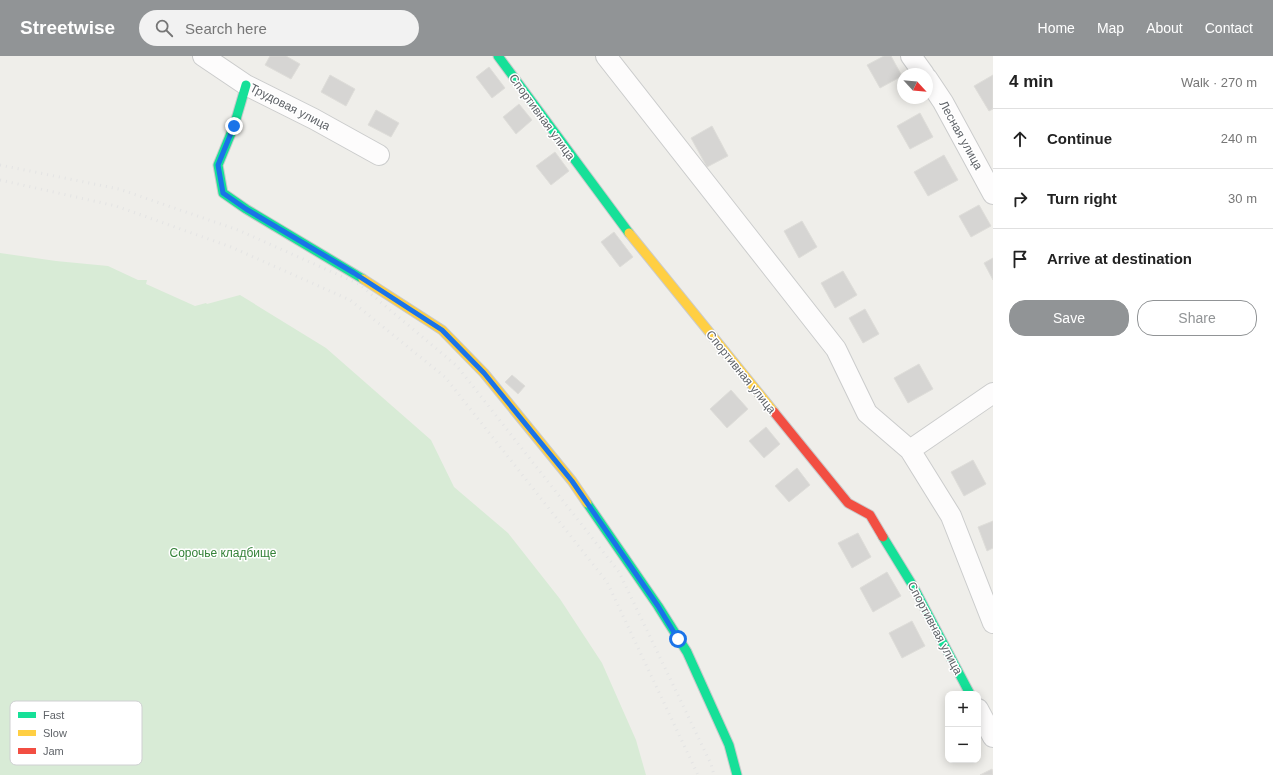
<!DOCTYPE html>
<html lang="en">
<head>
<meta charset="utf-8">
<style>
  body { margin:0; font-family:Arial,sans-serif; background:#f2f2f2; color:#222 }
  .controls { position:absolute; right:12px; bottom:12px; display:grid; overflow:hidden; border-radius:8px; box-shadow:0 2px 10px #0003 }
  .controls button { width:36px; height:36px; display:grid; place-items:center; padding:0; border:0; border-bottom:1px solid #e0e0e0; background:#fff; color:#222; font:20px sans-serif }
  .compass { position:absolute; left:897px; top:12px; width:36px; height:36px; border-radius:50%; background:#fff; box-shadow:0 2px 10px #0003; rotate:116deg }
  .stop { position:absolute; width:12px; height:12px; margin:-9px; border:3px solid #1a73e8; border-radius:50%; background:#fff }
  .stop.end { background:#1a73e8; border-color:#fff; box-shadow:0 1px 4px #0008 }
  .list { margin:0; padding:0; list-style:none }
  h2 { display:flex; justify-content:space-between; align-items:center; height:52px; margin:0; padding:0 16px; font-size:17px }
  h2 small { font-size:13px; font-weight:400; color:#767676 }
  .list li { display:grid; grid-template-columns:26px 1fr auto; gap:12px; align-items:center; box-sizing:border-box; height:60px; padding:0 16px; border-top:1px solid #e0e0e0 }
  .list b { display:block; font-size:15px; white-space:nowrap }
  .list em { font-size:13px; font-style:normal; color:#767676 }
  .actions { display:flex; gap:8px; padding:12px 16px }
  .actions a { flex:1; padding:9px 0; border:1px solid #919496; border-radius:16px; text-align:center; font-size:14px; color:#919496 }
  .actions .main { background:#919496; color:#fff }
  .icon { flex:none; width:22px; height:22px; fill:none; stroke:currentColor; stroke-width:2; stroke-linecap:round; stroke-linejoin:round }
  .map { position:relative; flex:none; width:993px; height:719px; overflow:hidden }
  header { display:flex; align-items:center; gap:24px; box-sizing:border-box; height:56px; padding:0 20px; background:#919496; color:#fff }
  header strong { font-size:19px }
  nav { display:flex; gap:22px; margin-inline-start:auto; font-size:14px }
  .search { width:280px; height:36px; background:#f2f2f2; display:flex; align-items:center; gap:10px; box-sizing:border-box; padding:0 14px; border-radius:22px; color:#767676; font-size:15px }
  main { display:flex }
  aside { flex:1; background:#fff }
  .map>svg:first-child { display:block }
  .green { fill:#d8ebd6 }
  .building { fill:#d6d5d3; stroke:#deddd9 }
  .lines { fill:none; stroke-linecap:round; stroke-linejoin:round }
  .street-casing { stroke:#cbcccc; stroke-width:22 }
  .fast-casing { stroke:#cacacb; stroke-width:11 }
  .slow-casing { stroke:#cacacb; stroke-width:11 }
  .jam-casing { stroke:#cacacb; stroke-width:11 }
  .street { stroke:#fdfcfc; stroke-width:20 }
  .fast { stroke:#16e098; stroke-width:9 }
  .slow { stroke:#ffcf43; stroke-width:9 }
  .jam { stroke:#f24e42; stroke-width:9 }
  .rail { stroke:#e4e4e4; stroke-width:3; stroke-dasharray:1 5; stroke-linecap:butt }
  .route { stroke:#1a73e8; stroke-width:5 }
  .labels { text-anchor:middle; stroke-width:3; stroke-linejoin:round; paint-order:stroke }
  .street-label { font-size:12px; fill:#5f6368; stroke:#fff }
  .park-label { font-size:12px; fill:#348238; stroke:#fff }
  .key { fill:#fff; stroke:#cfd0d2; stroke-width:1 }
  .key-label { font-size:11px; fill:#5f6368 }
</style>
</head>
<body>
<header>
<strong>Streetwise</strong>
<div class="search"><svg class="icon" aria-label="search" viewBox="0 0 24 24"><circle cx="10" cy="10" r="6"/><path d="M15 15l6 6"/></svg>Search here</div>
<nav><a>Home</a><a>Map</a><a>About</a><a>Contact</a></nav>
</header>
<main>
<div class="map">
<svg width="993" height="719" viewBox="0 0 993 719">
  <rect width="100%" height="100%" fill="#efeeea"/>
  <path class="green" d="M0,197L56,205L108,210L138,224H147L146,228L195,250L206,247L207,248L240,239L326,292L431,384L454,431L508,477L560,543L602,607L636,684L646,719H0Z"/>
  <path class="building" d="M270,0H286L300,8L291,23L265,9Z
    M884,0H891L902,20L880,32L867,9Z
    M489,11L505,32L492,42L476,21Z
    M330,19L355,33L346,50L321,36Z
    M993,19V53L989,55L974,30Z
    M519,48L532,64L516,78L503,61Z
    M376,54L399,67L391,81L368,69Z
    M920,57L933,81L910,93L897,70Z
    M712,70L728,100L707,111L691,82Z
    M555,96L569,115L551,129L536,110Z
    M944,99L958,124L928,140L914,116Z
    M979,149L991,170L971,181L959,160Z
    M802,165L817,191L799,202L784,175Z
    M614,176L633,201L620,211L601,186Z
    M993,202V224L984,207Z
    M843,215L857,239L835,252L821,227Z
    M865,253L879,278L863,287L849,262Z
    M919,308L933,333L908,347L894,322Z
    M512,319L525,330L518,338L505,326Z
    M731,334L748,353L727,372L710,353Z
    M766,371L780,388L764,402L749,385Z
    M973,404L986,428L964,440L951,416Z
    M797,412L810,429L789,446L775,430Z
    M993,465V492L987,495L978,471Z
    M858,477L871,501L852,512L838,487Z
    M887,516L901,540L873,556L860,532Z
    M912,565L925,590L902,602L889,577Z
    M992,713L993,719H980Z"/>
  <g class="lines">
    <g class="street-casing">
      <path id="street" d="M203,0L246,29L314,63L379,99
        M606,0L836,293L867,357L910,394L951,460L993,567
        M911,0L924,18
        M927,22L943,46L993,138
        M910,394L993,337
        M978,653L993,681"/>
    </g>
    <g class="fast-casing">
      <path id="fast" d="M498,0L629,177
        M246,29L234,70L218,109L223,137L246,153L363,223
        M587,447L658,550L687,596L729,689L737,719
        M883,481L913,530L970,638"/>
    </g>
    <g class="slow-casing">
      <path id="slow" d="M629,177L774,356
        M363,223L442,274L484,317L572,425L587,447"/>
    </g>
    <g class="jam-casing">
      <path id="jam" d="M774,356L848,447L870,459L883,481"/>
    </g>
    <use href="#street" class="street"/>
    <use href="#fast" class="fast"/>
    <use href="#slow" class="slow"/>
    <use href="#jam" class="jam"/>
    <path class="rail" d="M0,109L119,133L238,174L359,228L457,310L619,516L711,708L714,719
      M0,124L116,150L231,191L350,244L445,321L607,526L698,719"/>
  </g>
  <g class="lines">
    <path class="route" d="M234,70L218,109L223,137L246,153L354,217L442,274L484,317L572,425L658,550L678,583"/>
  </g>
  <g class="labels">
    <g class="street-label">
      <text transform="translate(290 51) rotate(27)" y="4">Трудовая улица</text>
      <text transform="translate(542 61) rotate(54)" y="4">Спортивная улица</text>
      <text transform="translate(961 79) rotate(61)" y="4">Лесная улица</text>
      <text transform="translate(741 316) rotate(51)" y="4">Спортивная улица</text>
      <text transform="translate(935 572) rotate(62)" y="4">Спортивная улица</text>
    </g>
    <g class="park-label">
      <text x="223" y="501">Сорочье кладбище</text>
    </g>
  </g>
  <rect x="10" y="645" width="132" height="64" rx="6" class="key"/>
  <rect x="18" y="656" width="18" height="6" fill="#16e098"/>
  <rect x="18" y="674" width="18" height="6" fill="#ffcf43"/>
  <rect x="18" y="692" width="18" height="6" fill="#f24e42"/>
  <g class="key-label">
    <text x="43" y="663">Fast</text>
    <text x="43" y="681">Slow</text>
    <text x="43" y="699">Jam</text>
  </g>
</svg>
<div class="controls">
<button>+</button>
<button>−</button>
</div>
<svg class="compass" viewBox="-18 -18 36 36"><path d="M0-13l5 13h-10z" fill="#e53935"/><path d="M0 13l5-13h-10z" fill="#767676"/></svg>
<div class="stop" style="left:678px;top:583px"></div>
<div class="stop end" style="left:234px;top:70px"></div>
</div>
<aside>
<h2>4 min<small>Walk · 270 m</small></h2>
<ul class="list">
<li><svg class="icon" aria-label="ahead" viewBox="0 0 24 24"><path d="M12 20V5M6 11l6-6 6 6"/></svg><div><b>Continue</b></div><em>240 m</em></li>
<li><svg class="icon" aria-label="right" viewBox="0 0 24 24"><path d="M7 20v-9h11M14 6l5 5-5 5"/></svg><div><b>Turn right</b></div><em>30 m</em></li>
<li><svg class="icon" aria-label="arrive" viewBox="0 0 24 24"><path d="M6 21V4h12l-3 4 3 4H6"/></svg><div><b>Arrive at destination</b></div></li>
</ul>
<div class="actions"><a class="main">Save</a><a>Share</a></div>
</aside>
</main>
</body>
</html>
